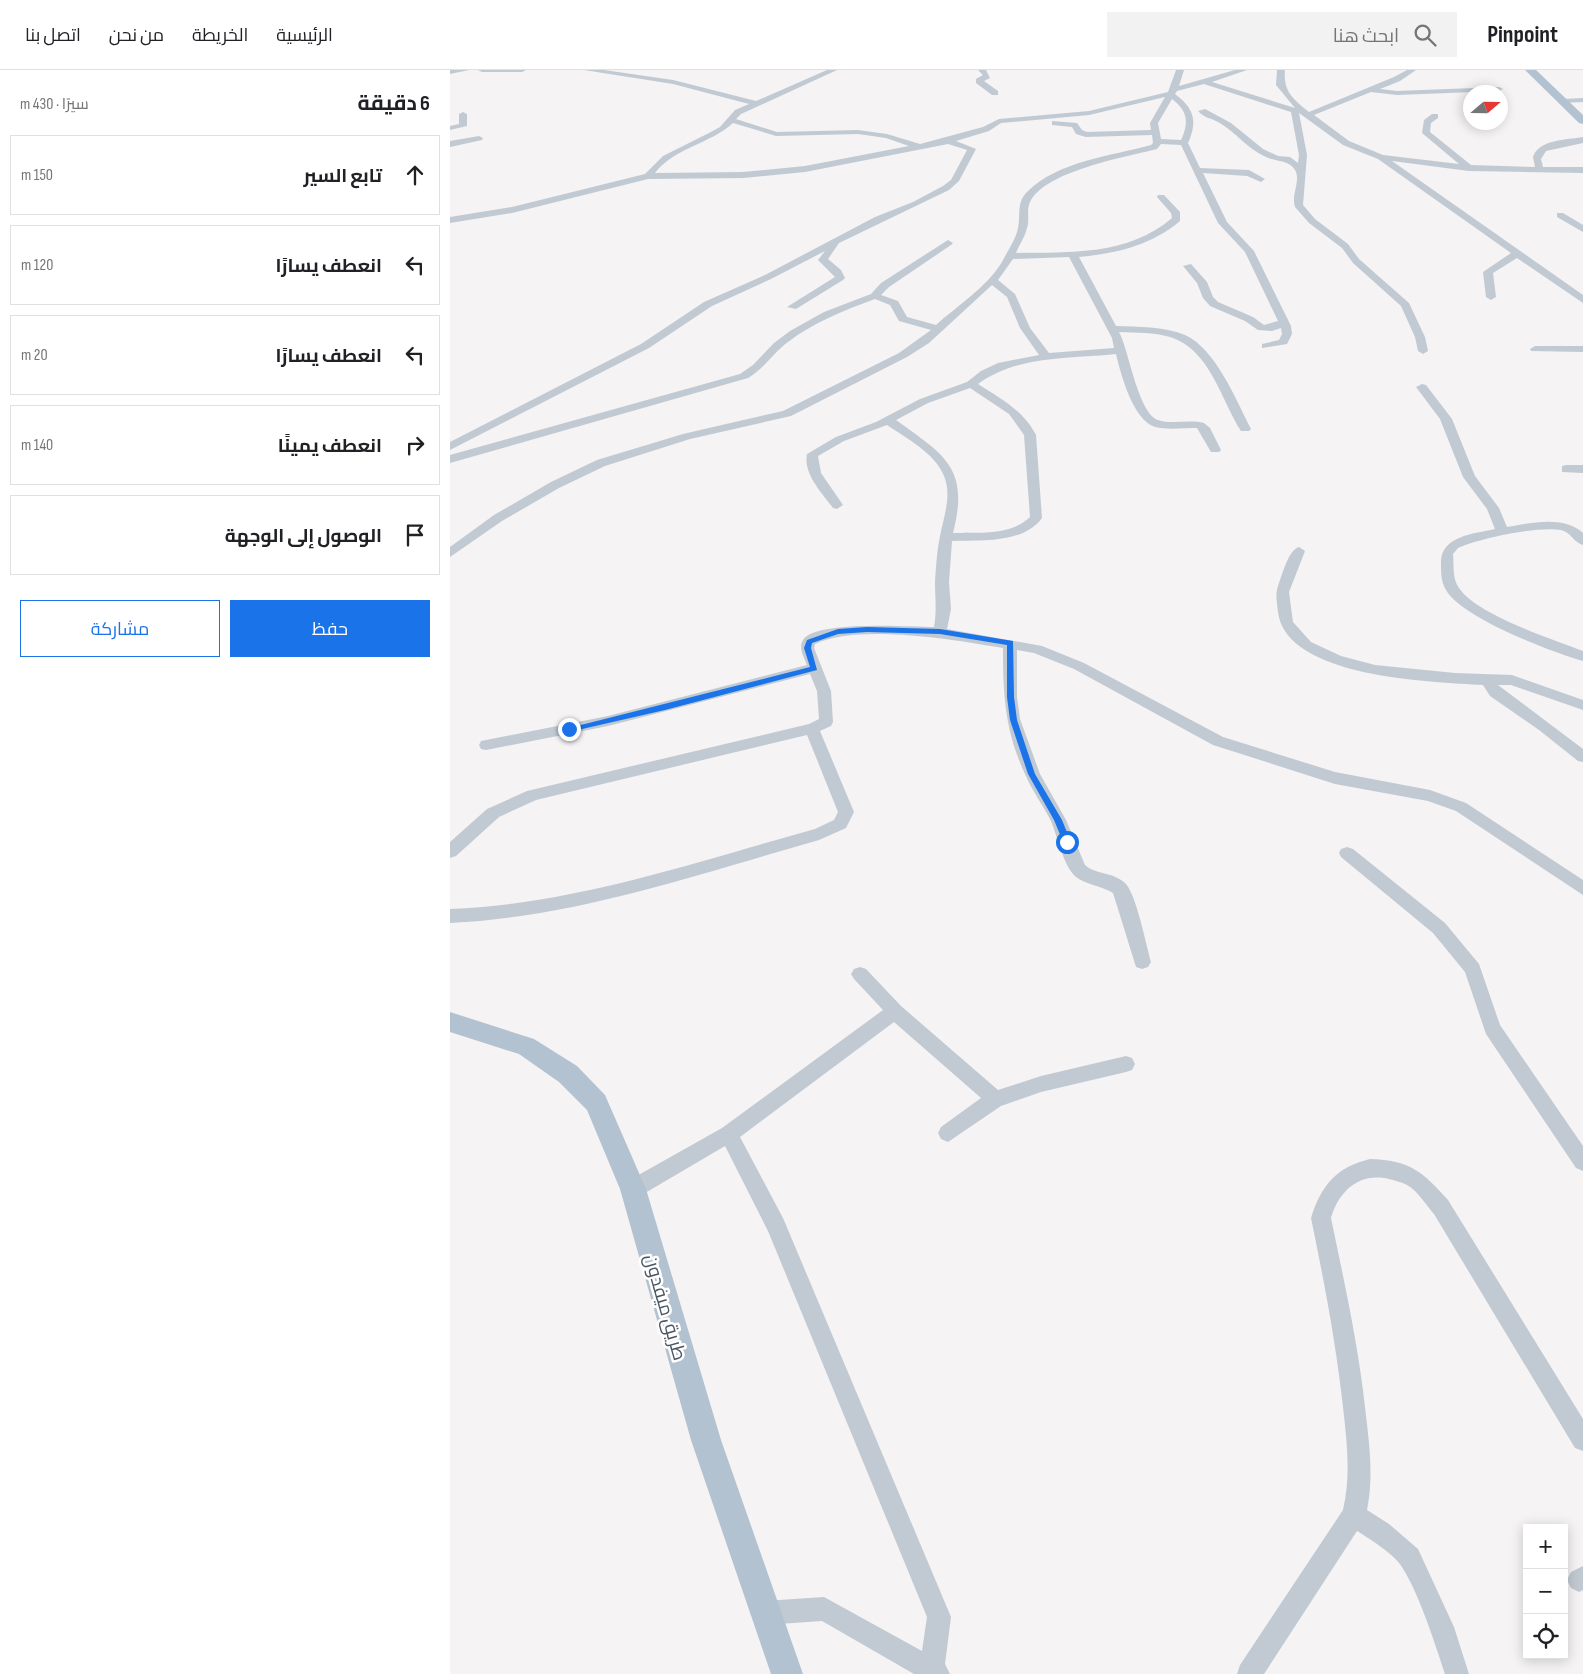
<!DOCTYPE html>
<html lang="ar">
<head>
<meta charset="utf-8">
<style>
  body { margin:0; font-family:"Sofia Sans Condensed",Cairo,sans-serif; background:#f2f2f2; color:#202124; direction:rtl }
  .controls { position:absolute; right:15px; bottom:15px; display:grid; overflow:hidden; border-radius:0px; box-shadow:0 2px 12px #0003 }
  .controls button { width:45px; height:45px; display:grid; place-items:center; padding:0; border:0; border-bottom:1px solid #e0e0e0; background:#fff; color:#202124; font:25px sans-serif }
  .compass { position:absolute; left:1013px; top:15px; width:45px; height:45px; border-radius:50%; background:#fff; box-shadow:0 2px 12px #0003; rotate:70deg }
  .stop { position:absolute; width:15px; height:15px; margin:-11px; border:4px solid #1a73e8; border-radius:50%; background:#fff }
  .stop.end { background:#1a73e8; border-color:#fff; box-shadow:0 1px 5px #0008 }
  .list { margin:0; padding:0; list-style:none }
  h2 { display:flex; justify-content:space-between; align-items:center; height:65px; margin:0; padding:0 20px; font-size:21px }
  h2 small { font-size:16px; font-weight:400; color:#757577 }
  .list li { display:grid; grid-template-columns:32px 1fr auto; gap:15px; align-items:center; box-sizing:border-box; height:80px; margin:0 10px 10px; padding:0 10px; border:1px solid #e0e0e0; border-radius:0px }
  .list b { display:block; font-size:19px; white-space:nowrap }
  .list em { font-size:16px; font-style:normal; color:#757577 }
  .actions { display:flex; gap:10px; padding:15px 20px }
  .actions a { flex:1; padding:11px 0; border:1px solid #1a73e8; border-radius:0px; text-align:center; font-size:18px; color:#1a73e8 }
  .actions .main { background:#1a73e8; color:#fff }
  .icon { flex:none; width:28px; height:28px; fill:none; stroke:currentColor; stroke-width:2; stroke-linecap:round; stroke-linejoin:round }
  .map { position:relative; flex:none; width:1133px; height:1604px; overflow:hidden; direction:ltr }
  header { display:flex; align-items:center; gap:30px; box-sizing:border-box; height:70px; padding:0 25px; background:#fff; border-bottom:1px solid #e0e0e0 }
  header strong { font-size:24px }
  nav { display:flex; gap:28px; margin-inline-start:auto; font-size:18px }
  .search { width:350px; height:45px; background:#f2f2f2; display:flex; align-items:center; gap:12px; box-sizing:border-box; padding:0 18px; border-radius:0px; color:#757577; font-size:19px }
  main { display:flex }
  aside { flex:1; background:#fff }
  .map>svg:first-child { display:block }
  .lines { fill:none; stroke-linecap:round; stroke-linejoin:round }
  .minor { fill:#c1cad2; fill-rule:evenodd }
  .major { fill:#b3c2d1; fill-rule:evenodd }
  .route { fill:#1a73e8 }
  .labels { text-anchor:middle; stroke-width:5; stroke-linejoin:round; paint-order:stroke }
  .near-street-label { font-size:19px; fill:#4a5661; stroke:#fff }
</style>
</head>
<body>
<header>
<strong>Pinpoint</strong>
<div class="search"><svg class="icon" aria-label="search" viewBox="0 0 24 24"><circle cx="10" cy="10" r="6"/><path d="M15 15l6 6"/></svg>ابحث هنا</div>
<nav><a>الرئيسية</a><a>الخريطة</a><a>من نحن</a><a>اتصل بنا</a></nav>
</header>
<main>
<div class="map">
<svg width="1133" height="1604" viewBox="0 0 1133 1604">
  <rect width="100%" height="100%" fill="#f5f3f3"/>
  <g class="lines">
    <path class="minor" d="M0,0H19L0,4Z
      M28,0H76L72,2H32Z
      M134,0H154L223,10L306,31L377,0H387L291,44L286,49L327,62L408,60L437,64L470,74L533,57L549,49L639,41L718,22L726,0H734L729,16L785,0H797L762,12L845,38L826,15L827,0H835C833,22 843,29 859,42L944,7L957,0H966L950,11L930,19L947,21L1049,17L1053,19L1049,21L947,25L921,22L864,45L899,71L933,85L1009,94L972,63L974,50L982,44H988V48L981,53L980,62L1021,95L1085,97L1083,87C1089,69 1117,70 1133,67V73L1096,81L1091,89L1093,97H1133V103L1019,101L942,91L1133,225V233L1067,188L1043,203L1046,227L1041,230L1036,227L1033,202L1061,183L928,89L893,75L849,43L857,85L853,135L865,149L898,174L909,189L959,233L975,267L978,281L973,284L968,281L965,267L951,236L903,193L892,178L859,153L845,137C841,126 850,112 846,102C841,90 826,92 816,87C797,79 786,62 768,52C761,48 754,48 748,41L755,39L781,53L813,79L828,86L840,87L848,93L849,85L841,42L754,14L727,21L725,24C744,38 748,51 738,73L750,98L799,100L815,109L811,112L797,106L753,103L777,152L804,181L841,256L842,264L837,274L812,278V274L829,270L832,264L831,258L822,261L808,260L795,251L760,236L753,228L747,213L733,196L741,194L757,212L763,227L768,232L803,247L814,255L828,251L795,182L768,153L731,75L711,74L707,79C676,87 595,101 580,132C576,140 580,150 577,158C575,167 569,175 566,183C620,182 678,186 722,148L721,143L707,127L708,125H714L730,142V151C700,176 667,183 629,187L666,256C688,257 713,256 735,265C766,279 786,330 801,359L799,361H791C771,330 760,279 720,267C704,262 686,263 669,262C679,280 688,343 708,350C722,355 739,349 754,353L760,358L771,380L769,382H761L747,358C734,358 717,360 705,357C683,350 671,305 666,284C620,289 567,285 528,314C551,329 573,340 586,365L592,448C573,474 531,470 502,471L499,512L501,539L497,559L592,576L634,593L773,667L885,702L980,720L1016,733L1133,810V825L1006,741L978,731L885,714L763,675L624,599L584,583L567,580V627L570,649L590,704L616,750L635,795C646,805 665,802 676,814C687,827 696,875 701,892L698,897L692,899L686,897L663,823C650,815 631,814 623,804C613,792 607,766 601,751C593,735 582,721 575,704C555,661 553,625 553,578C507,570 407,553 365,574L364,578L381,621L383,652L381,656L370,661L404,742L396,758L369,770C248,804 126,847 0,853V839C125,834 245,792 365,759L384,750L388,742L357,665L86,730L49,747L6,786L0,788V772L37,739L77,721L359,654L369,649L367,621L360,604L158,656L36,680L31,679L29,675L31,671L158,646L357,595C354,587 348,578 353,570C365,550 461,557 484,557C487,541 485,528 485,512C486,497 487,480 490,466C494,446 502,425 494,406C485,383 456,368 437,355L394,371L368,386L371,403L393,435L387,439L383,438C372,423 353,404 357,384L386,367L426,352L470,329L517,312L531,301L548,293L589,285L570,258L557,227L542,215L479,273L457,287L341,346L240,369L155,396L109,418L52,451L0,487V477L44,445L101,412L147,390L233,364L333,341L449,283L481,260L449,251L440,235L425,229C395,240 364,252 338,272C323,283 314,299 298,308L0,393V385L290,304L303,295L324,273L340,261L374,242L421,224L431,213L498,170L503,173L501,175L439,217L431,225L448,231L457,247L486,255C507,236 537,217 552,192C557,182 566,169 568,158C571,145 566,133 577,122C608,91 661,86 701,75L703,73L702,65L636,67L626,64L622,57L602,55V51L627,53L632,60L637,62L701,60L700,53L715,27L639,45L551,53L539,61L506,71L526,79L509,111L499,120L389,173L378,189L391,200L395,208L393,210L346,239L337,237L385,207L368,190L375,181L321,209L262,236L199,278L0,380V372L191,274L254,232L315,205L425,147L463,132L493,116L501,110L517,80L498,74L355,102L293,108L198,109L62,143L0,153V147L62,137L195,104L213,86L259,63L270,57L285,40L299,34L223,14ZM722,29C738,41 739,53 731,70L711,69L708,53ZM283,53L326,66L408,64L436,68L459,76L355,96L293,102L205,103C224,78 260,74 283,53ZM619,187L662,268L664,278L599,283L580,258L565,224L548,210L563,189ZM520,318L559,344L574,365L580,447C561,466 528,462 503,463C520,397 494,385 446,350L478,333Z
      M528,0H536L540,8L534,11L548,21V25H542L526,13V9L533,5Z
      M1133,28V32L1112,33L1108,31L1112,29Z
      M13,42L17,44V56L0,60V56L9,54V44Z
      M29,66L33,68L32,70L0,77V71Z
      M1107,143H1113L1133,155V162L1107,147Z
      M1085,276H1133V282L1081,281L1080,279Z
      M972,314L976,315L1002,349L1025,406L1049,438L1057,457C1080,453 1114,445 1133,463V475C1124,473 1121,462 1111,460C1087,456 1031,468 1008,478L1003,484C1004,494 1002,509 1009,518C1027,545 1102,569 1133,581V591C1101,582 1012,548 996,520C991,512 991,502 991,494C990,466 1023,464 1045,459L1037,439L1013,407L990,349L966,317Z
      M1116,395H1133V403L1112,402V396Z
      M849,477L855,481L839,522L843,552L861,572L891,586L925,595L1005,603L1062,605L1133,630V640L1061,615H1048L1133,679V692L1128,691L1089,660L1040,626L1033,615C982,612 836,608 828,542C827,533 825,524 828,516C832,506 838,480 849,477Z
      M897,777L903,779L995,853L1029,894L1050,955L1133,1076V1101L1126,1098L1036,964L1015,902L983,863L891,787L889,783L891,779Z
      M410,897L416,899L451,936L548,1020L591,1006L676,986L682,988L685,994L682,1000L676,1002L591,1022L551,1036L498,1072L491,1069L488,1063L491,1057L531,1028L444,952L290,1067L333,1148L501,1547L495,1594L500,1604H464L372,1551L314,1555L305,1552L302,1543L305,1534L314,1531L374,1527L472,1581L477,1547L318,1161L275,1076L190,1126L183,1128L176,1126L173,1119L176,1112L272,1058L433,940L404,909L401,904L404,899Z
      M920,1089C960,1090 973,1102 998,1130L1133,1349V1381L1125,1378L984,1144C976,1135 968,1121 957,1115C952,1112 945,1111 939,1109C909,1102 889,1121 881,1148C894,1211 908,1273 915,1337C919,1372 924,1405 917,1440L939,1454L968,1479L1004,1557L1019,1604H995C984,1571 970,1526 952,1497C944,1484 920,1469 907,1461L814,1604H787L790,1595L893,1440C901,1405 897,1373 893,1337C886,1273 874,1211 861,1148C871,1116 886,1097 920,1089Z
      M1133,1496V1520L1129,1522L1121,1518L1117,1510L1121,1502Z"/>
    <path class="major" d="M1075,0H1086L1133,45V54L1129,53Z
      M0,942L84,969L127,996L155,1025L196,1119L271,1370L353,1604H321L241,1370L170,1119L137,1040L109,1012L69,984L0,962Z"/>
  </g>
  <path class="route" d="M417,557L490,559L563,571L564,627L567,650L585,704L612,750L621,772L620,774H614L604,750L578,704L560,650L557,627V575L490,564L417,562L388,564L362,573L361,578L367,600L215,640L119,662L115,659L360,597L354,578L357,570L388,559Z"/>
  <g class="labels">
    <g class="near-street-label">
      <text transform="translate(216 1237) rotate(74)" y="7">طريق ميفدون</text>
    </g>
  </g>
</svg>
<div class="controls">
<button>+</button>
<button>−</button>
<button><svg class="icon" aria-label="locate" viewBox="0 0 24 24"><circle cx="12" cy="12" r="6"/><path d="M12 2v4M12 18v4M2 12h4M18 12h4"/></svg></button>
</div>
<svg class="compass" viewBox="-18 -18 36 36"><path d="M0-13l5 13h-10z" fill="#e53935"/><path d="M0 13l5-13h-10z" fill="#757577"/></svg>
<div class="stop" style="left:617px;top:772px"></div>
<div class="stop end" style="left:119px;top:659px"></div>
</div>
<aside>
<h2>6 دقيقة<small>سيرًا · 430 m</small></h2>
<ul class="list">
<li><svg class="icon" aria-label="ahead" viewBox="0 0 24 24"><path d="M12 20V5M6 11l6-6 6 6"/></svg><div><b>تابع السير</b></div><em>150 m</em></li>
<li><svg class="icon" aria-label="left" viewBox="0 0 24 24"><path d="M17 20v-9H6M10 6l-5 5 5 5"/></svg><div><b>انعطف يسارًا</b></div><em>120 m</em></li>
<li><svg class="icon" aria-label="left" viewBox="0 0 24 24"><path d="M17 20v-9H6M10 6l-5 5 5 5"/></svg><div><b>انعطف يسارًا</b></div><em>20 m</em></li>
<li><svg class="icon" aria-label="right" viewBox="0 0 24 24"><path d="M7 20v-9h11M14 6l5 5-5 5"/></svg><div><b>انعطف يمينًا</b></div><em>140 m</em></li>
<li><svg class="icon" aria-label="arrive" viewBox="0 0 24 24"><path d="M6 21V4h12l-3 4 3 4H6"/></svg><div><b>الوصول إلى الوجهة</b></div></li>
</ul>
<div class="actions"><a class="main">حفظ</a><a>مشاركة</a></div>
</aside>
</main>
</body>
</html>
